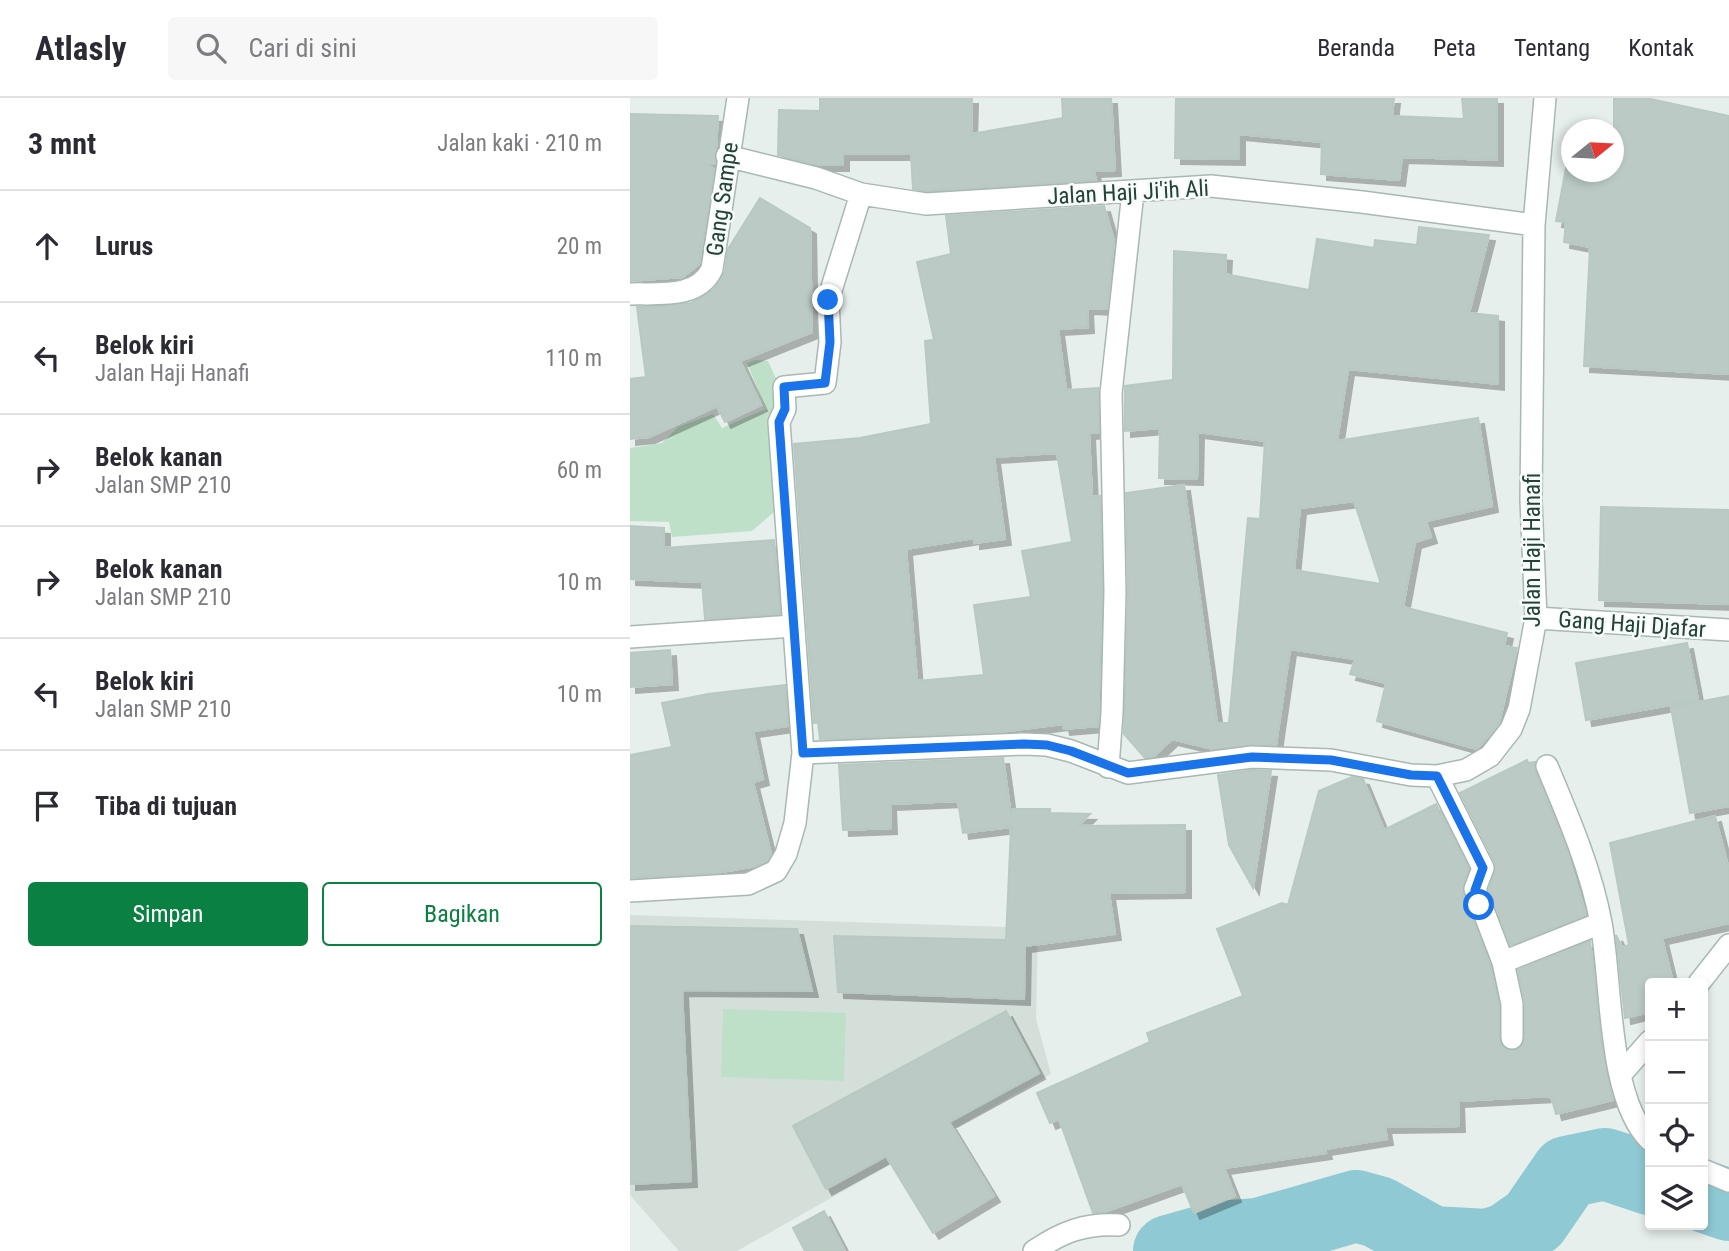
<!DOCTYPE html>
<html lang="id">
<head>
<meta charset="utf-8">
<style>
  body { margin:0; font-family:"Roboto Condensed",sans-serif; background:#f7f7f7; color:#2b2b33 }
  .controls { position:absolute; right:21px; bottom:21px; display:grid; overflow:hidden; border-radius:7px; box-shadow:0 4px 10px #0003 }
  .controls button { width:63px; height:63px; display:grid; place-items:center; padding:0; border:0; border-bottom:2px solid #e1e1e2; background:#fff; color:#2b2b33; font:35px sans-serif }
  .compass { position:absolute; left:931px; top:21px; width:63px; height:63px; border-radius:50%; background:#fff; box-shadow:0 4px 10px #0003; rotate:72deg }
  .stop { position:absolute; width:21px; height:21px; margin:-16px; border:5px solid #1a73e8; border-radius:50%; background:#fff }
  .stop.end { background:#1a73e8; border-color:#fff; box-shadow:0 2px 7px #0008 }
  .list { margin:0; padding:0; list-style:none }
  h2 { display:flex; justify-content:space-between; align-items:center; height:91px; margin:0; padding:0 28px; font-size:30px }
  h2 small { font-size:23px; font-weight:400; color:#7c7c81 }
  .list li { display:grid; grid-template-columns:46px 1fr auto; gap:21px; align-items:center; box-sizing:border-box; height:112px; padding:0 28px; border-top:2px solid #e1e1e2 }
  .list b { display:block; font-size:26px; white-space:nowrap }
  .list p { margin:0; font-size:23px; white-space:nowrap; color:#7c7c81 }
  .list em { font-size:23px; font-style:normal; color:#7c7c81 }
  .actions { display:flex; gap:14px; padding:21px 28px }
  .actions a { flex:1; padding:16px 0; border:2px solid #0b8043; border-radius:7px; text-align:center; font-size:24px; color:#0b8043 }
  .actions .main { background:#0b8043; color:#fff }
  .icon { flex:none; width:38px; height:38px; fill:none; stroke:currentColor; stroke-width:2; stroke-linecap:round; stroke-linejoin:round }
  .map { position:relative; flex:none; width:1099px; height:1153px; overflow:hidden }
  header { display:flex; align-items:center; gap:42px; box-sizing:border-box; height:98px; padding:0 35px; background:#fff; border-bottom:2px solid #e1e1e2 }
  header strong { font-size:33px }
  nav { display:flex; gap:38px; margin-inline-start:auto; font-size:24px }
  .search { width:490px; height:63px; background:#f7f7f7; display:flex; align-items:center; gap:18px; box-sizing:border-box; padding:0 24px; border-radius:7px; color:#7c7c81; font-size:26px }
  main { display:flex }
  aside { flex:1; background:#fff }
  .map>svg:first-child { display:block }
  .built { fill:#d4dfda }
  .green { fill:#bfe0c8 }
  .lines { fill:none; stroke-linecap:round; stroke-linejoin:round }
  .river { stroke:#8ec9d4; stroke-width:72 }
  .building { fill:#bbcac4; stroke:#b8c9c2; stroke-width:2; fill-rule:evenodd; filter:url(#shadow) }
  .minor-casing { stroke:#a8b8b2; stroke-width:24 }
  .minor { stroke:#fff; stroke-width:21 }
  .route { stroke:#1a73e8; stroke-width:9 }
  .labels { text-anchor:middle; stroke-width:5; stroke-linejoin:round; paint-order:stroke }
  .street-label { font-size:23px; fill:#24423a; stroke:#f7fbf9 }
</style>
</head>
<body>
<header>
<strong>Atlasly</strong>
<div class="search"><svg class="icon" aria-label="search" viewBox="0 0 24 24"><circle cx="10" cy="10" r="6"/><path d="M15 15l6 6"/></svg>Cari di sini</div>
<nav><a>Beranda</a><a>Peta</a><a>Tentang</a><a>Kontak</a></nav>
</header>
<main>
<aside>
<h2>3 mnt<small>Jalan kaki · 210 m</small></h2>
<ul class="list">
<li><svg class="icon" aria-label="ahead" viewBox="0 0 24 24"><path d="M12 20V5M6 11l6-6 6 6"/></svg><div><b>Lurus</b></div><em>20 m</em></li>
<li><svg class="icon" aria-label="left" viewBox="0 0 24 24"><path d="M17 20v-9H6M10 6l-5 5 5 5"/></svg><div><b>Belok kiri</b><p>Jalan Haji Hanafi</p></div><em>110 m</em></li>
<li><svg class="icon" aria-label="right" viewBox="0 0 24 24"><path d="M7 20v-9h11M14 6l5 5-5 5"/></svg><div><b>Belok kanan</b><p>Jalan SMP 210</p></div><em>60 m</em></li>
<li><svg class="icon" aria-label="right" viewBox="0 0 24 24"><path d="M7 20v-9h11M14 6l5 5-5 5"/></svg><div><b>Belok kanan</b><p>Jalan SMP 210</p></div><em>10 m</em></li>
<li><svg class="icon" aria-label="left" viewBox="0 0 24 24"><path d="M17 20v-9H6M10 6l-5 5 5 5"/></svg><div><b>Belok kiri</b><p>Jalan SMP 210</p></div><em>10 m</em></li>
<li><svg class="icon" aria-label="arrive" viewBox="0 0 24 24"><path d="M6 21V4h12l-3 4 3 4H6"/></svg><div><b>Tiba di tujuan</b></div></li>
</ul>
<div class="actions"><a class="main">Simpan</a><a>Bagikan</a></div>
</aside>
<div class="map">
<svg width="1099" height="1153" viewBox="0 0 1099 1153">
  <defs>
    <filter id="shadow"><feDropShadow dx="6" dy="6" stdDeviation="0" flood-color="#0004"/></filter>
  </defs>
  <rect width="100%" height="100%" fill="#e6efeb"/>
  <path class="built" d="M0,817L408,830L406,921L421,976L107,1153H49L0,1097Z"/>
  <path class="green" d="M125,262L138,263L148,285L144,414L122,433L42,439L39,424L0,423V350L32,345L48,329L83,316L92,330L136,311L117,265Z
    M93,911L216,915L214,983L91,979Z"/>
  <g class="lines">
    <path class="river" d="M1073,1098L1099,1107
      M539,1153L589,1139L628,1136L726,1108L748,1114L802,1144L857,1147L877,1141L904,1122L937,1074L975,1066L1020,1081"/>
  </g>
  <path class="building" d="M190,0H342L341,36L433,20L432,0H481L485,72L464,73L466,82L297,93L283,91L281,56H213V67H188L148,57L149,12L190,13Z
    M546,0H764L762,18L834,21L832,0H867V62L772,59L769,82L691,76L692,44L609,36V61L545,60Z
    M984,0H1016L1099,18V276L954,268L960,149L934,144L936,124L926,123L937,65L942,66V74H984Z
    M0,16L88,18L85,66H76L84,71L69,166L53,179L0,183Z
    M130,100L180,130L182,234L110,263L131,307L95,324L87,308L19,339L0,341V281L16,279L7,209L61,205L84,191L95,174L98,151Z
    M474,108L484,143L477,211L457,210L458,229L428,231L436,292L468,290L469,334L459,335L462,399L470,398L472,494L468,628L434,631L433,626L370,634L190,641L188,624L184,625L164,346L230,340L301,326L295,243L304,242L287,164L321,156L316,118ZM427,355L442,444L392,453L401,499L344,507L354,577L287,583L276,451L344,440V445L375,441L364,359Z
    M789,129L859,137L839,215L868,218V286L718,271L707,343L848,320L862,408L796,423L801,439L785,444L773,509L877,535L874,548L887,550L869,625L847,651L747,623L756,585L720,576L725,561L660,551L646,647L583,651L542,641L523,659L515,660L494,636L498,494L496,395L554,387L587,625H599L618,420L630,421L635,343L568,334L567,381L529,380L530,330L495,333V288L543,282L544,153L596,157L595,176L679,192L687,141L744,150L745,142L787,147ZM724,403L751,486L664,472L670,410Z
    M971,409L1099,412V506L969,502Z
    M0,428L34,430V450L144,442L150,516L75,521L72,484L0,481Z
    M1057,545L1068,602L956,622L946,565Z
    M40,552L42,586L0,589V555Z
    M155,587L158,628L123,633L133,681L123,684L141,756L137,763L126,768L86,775L0,780V657L42,649L32,605L78,596Z
    M1099,598V708L1060,715L1041,609Z
    M373,660L381,718V711H420V715L460,716L448,728L555,727V794L479,795L485,836L395,848L394,901L208,894L204,838L376,842L381,729L333,735L328,703L260,706L261,730L213,732L209,667Z
    M897,662L898,665L905,664V673L936,750L956,817L880,847L859,791L865,774V765L830,695Z
    M623,672L641,673L623,790L599,747L588,677Z
    M722,679L733,681L754,732L806,706L839,771L833,796L860,868L869,907V941L875,951L888,952L895,941V906L888,872L960,843L971,942L983,1002L926,1016L921,998L828,1003L829,1028L755,1029L757,1041L695,1051L696,1055L594,1070L605,1098L564,1115L552,1086L474,1114L463,1115L429,1021L420,1025L407,995L520,944L517,935L613,898L587,831L652,805L658,807L689,693Z
    M1085,718L1099,772V825L1032,840L1043,885H1020V914L995,920L986,837L992,849L999,847L980,745Z
    M0,828L167,831L182,893L52,892L61,1083L0,1086Z
    M376,913L409,975L319,1024L364,1098L303,1135L256,1058L196,1091L163,1028Z
    M194,1113L215,1153H175L163,1130Z"/>
  <g class="lines">
    <g class="minor-casing">
      <path id="minor" d="M97,58L186,80L231,96L296,106L581,88L732,104L904,127
        M0,196C29,195 68,201 82,171L108,0
        M906,520L1099,532
        M0,539L164,528
        M173,655L394,646L417,647L441,653L498,675L622,659L701,662L781,677L807,678L836,672L860,658L881,631L889,611L906,520L901,402L904,127L915,0
        M917,668C938,718 961,771 971,825C982,883 977,1000 1020,1042
        M478,669L482,615L485,494L481,295L503,94
        M807,678L853,770L845,791L873,864L882,906V940
        M0,793L118,786L146,773L156,756L165,725L173,655L149,324L155,311L154,289L195,285L200,244L198,202L231,96
        M873,864L971,825
        M1069,885L1099,847
        M991,976L1020,943
        M1073,1072L1099,1083
        M404,1153C432,1134 455,1125 489,1127"/>
    </g>
    <use href="#minor" class="minor"/>
  </g>
  <g class="lines">
    <path class="route" d="M198,202L200,244L195,285L154,289L155,311L149,324L173,655L394,646L417,647L441,653L498,675L622,659L701,662L781,677L807,678L853,770L845,792L849,807"/>
  </g>
  <g class="labels">
    <g class="street-label">
      <text transform="translate(498 94) rotate(-3)" y="8">Jalan Haji Ji'ih Ali</text>
      <text transform="translate(92 101) rotate(-82)" y="8">Gang Sampe</text>
      <text transform="translate(902 452) rotate(-90)" y="8">Jalan Haji Hanafi</text>
      <text transform="translate(1002 526) rotate(4)" y="8">Gang Haji Djafar</text>
    </g>
  </g>
</svg>
<div class="controls">
<button>+</button>
<button>−</button>
<button><svg class="icon" aria-label="locate" viewBox="0 0 24 24"><circle cx="12" cy="12" r="6"/><path d="M12 2v4M12 18v4M2 12h4M18 12h4"/></svg></button>
<button><svg class="icon" aria-label="layers" viewBox="0 0 24 24"><path d="M12 4l9 5-9 5-9-5zM3 14l9 5 9-5"/></svg></button>
</div>
<svg class="compass" viewBox="-18 -18 36 36"><path d="M0-13l5 13h-10z" fill="#e53935"/><path d="M0 13l5-13h-10z" fill="#7c7c81"/></svg>
<div class="stop" style="left:849px;top:807px"></div>
<div class="stop end" style="left:198px;top:202px"></div>
</div>
</main>
</body>
</html>
